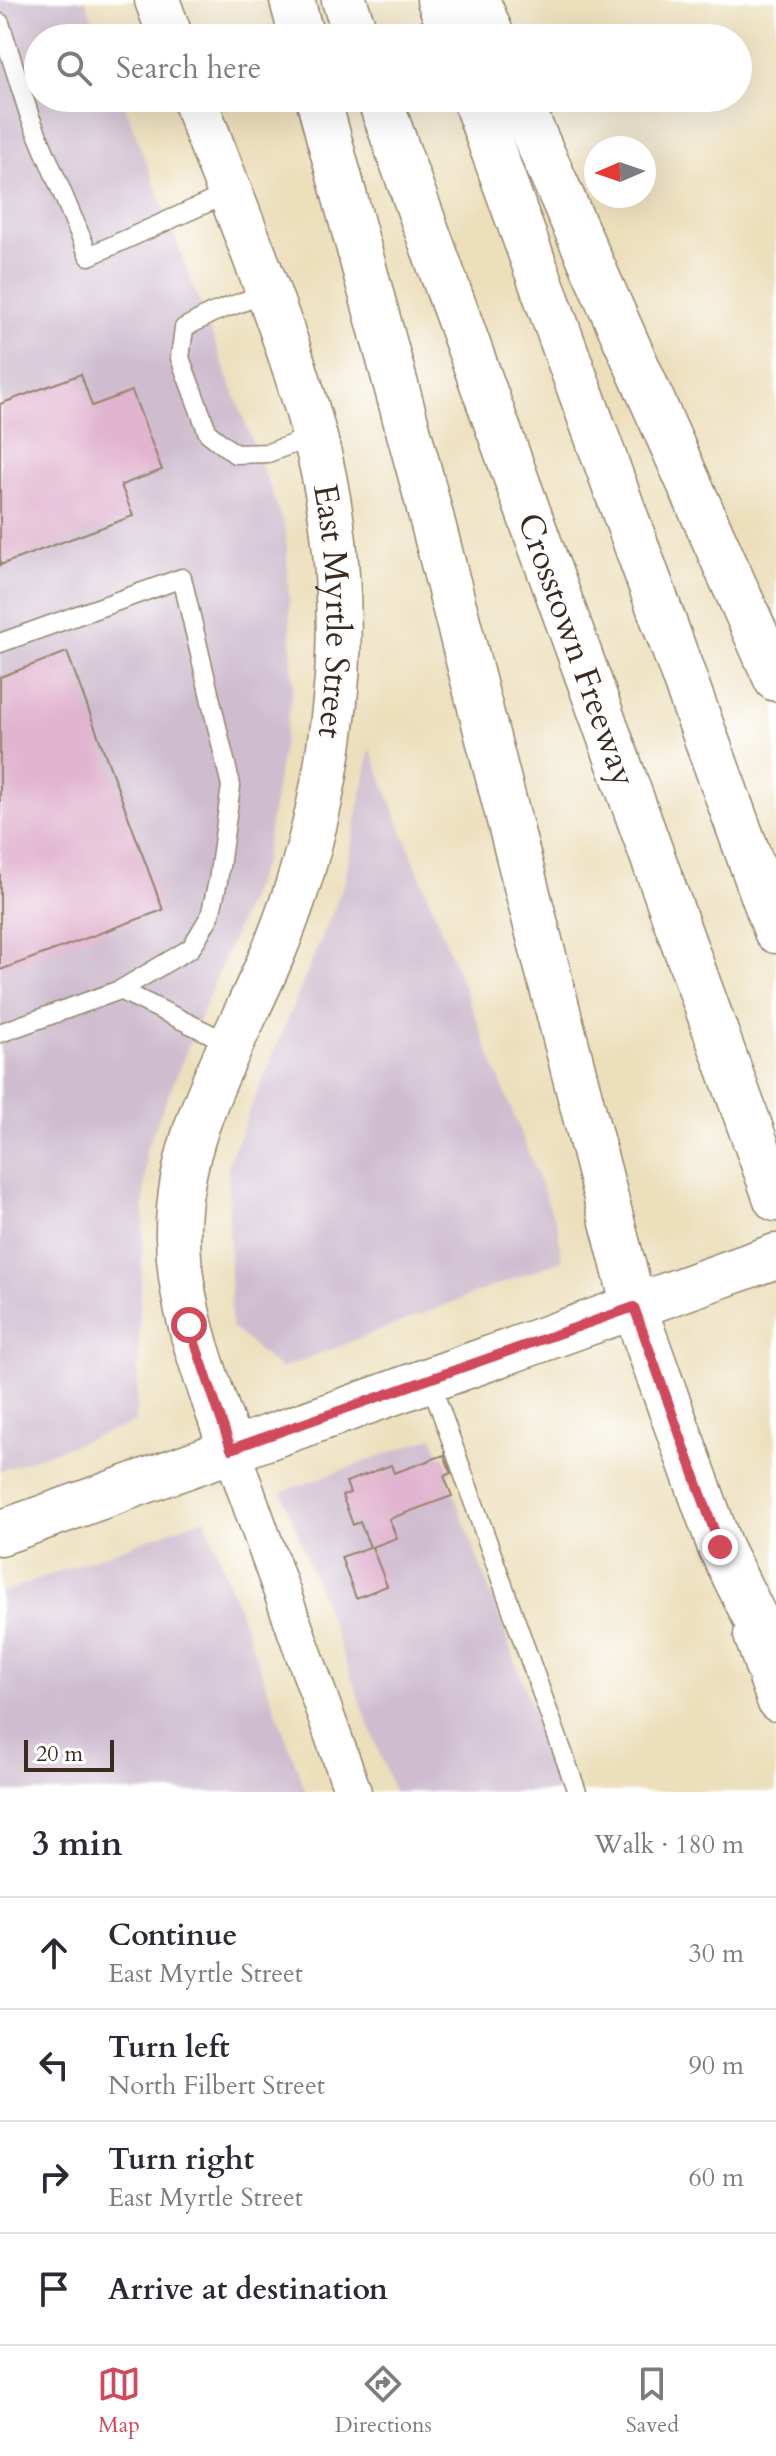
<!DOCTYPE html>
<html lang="en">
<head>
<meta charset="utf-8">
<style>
  body { margin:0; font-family:Cardo,serif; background:#f7f7f7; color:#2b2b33 }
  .compass { position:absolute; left:584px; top:136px; width:72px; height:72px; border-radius:50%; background:#fff; box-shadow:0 8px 32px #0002; rotate:268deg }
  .scale { position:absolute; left:24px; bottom:20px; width:90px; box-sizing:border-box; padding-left:8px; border:4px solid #3b2a1e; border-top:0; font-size:22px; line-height:28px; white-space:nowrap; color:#3b2a1e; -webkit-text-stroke:6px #fff; paint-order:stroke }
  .stop { position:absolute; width:24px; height:24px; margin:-18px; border:6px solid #d1495b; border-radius:50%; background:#fff }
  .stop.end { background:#d1495b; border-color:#fff; box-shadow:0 2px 8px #0008 }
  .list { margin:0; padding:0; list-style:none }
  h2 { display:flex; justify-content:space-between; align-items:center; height:104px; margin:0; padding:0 32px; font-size:34px }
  h2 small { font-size:26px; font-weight:400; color:#7c7c81 }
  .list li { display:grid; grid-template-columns:52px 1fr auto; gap:24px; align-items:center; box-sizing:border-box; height:112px; padding:0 32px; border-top:2px solid #e1e1e2 }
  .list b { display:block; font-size:30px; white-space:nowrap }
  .list p { margin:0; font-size:26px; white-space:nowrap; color:#7c7c81 }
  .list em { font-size:26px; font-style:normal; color:#7c7c81 }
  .icon { flex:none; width:44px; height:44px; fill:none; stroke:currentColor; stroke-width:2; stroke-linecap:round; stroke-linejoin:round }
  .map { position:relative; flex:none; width:776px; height:1792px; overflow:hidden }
  .search { position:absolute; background:#fff; box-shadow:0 8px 32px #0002; left:24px; right:24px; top:24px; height:88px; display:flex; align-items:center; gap:20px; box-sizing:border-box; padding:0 28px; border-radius:44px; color:#7c7c81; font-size:30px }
  .sheet { height:552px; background:#fff }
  nav { display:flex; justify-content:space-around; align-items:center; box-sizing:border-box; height:112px; border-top:2px solid #e1e1e2; background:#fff; font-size:22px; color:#7c7c81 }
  nav a { display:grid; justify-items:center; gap:4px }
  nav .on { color:#d1495b }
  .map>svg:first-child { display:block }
  .industrial { fill:#cfbdcf }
  .building { fill:#e1b4cf }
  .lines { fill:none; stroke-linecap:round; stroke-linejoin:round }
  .lane-casing { stroke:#94846d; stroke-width:21 }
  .street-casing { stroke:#94846d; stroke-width:39 }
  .secondary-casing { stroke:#94846d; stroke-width:47 }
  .highway-casing { stroke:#94846d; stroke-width:47 }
  .lane { stroke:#fff; stroke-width:18 }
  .street { stroke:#fff; stroke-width:36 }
  .secondary { stroke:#fff; stroke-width:44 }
  .highway { stroke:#fff; stroke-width:44 }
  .route { stroke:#d1495b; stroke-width:10 }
  .labels { text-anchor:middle; stroke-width:7; stroke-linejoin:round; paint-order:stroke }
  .street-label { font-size:34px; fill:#3b2a1e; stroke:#fff }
</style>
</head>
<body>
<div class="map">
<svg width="776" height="1792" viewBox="0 0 776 1792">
  <rect width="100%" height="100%" fill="#fff"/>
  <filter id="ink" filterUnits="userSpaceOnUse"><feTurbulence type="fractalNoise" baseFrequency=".0125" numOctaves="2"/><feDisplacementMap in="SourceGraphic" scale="16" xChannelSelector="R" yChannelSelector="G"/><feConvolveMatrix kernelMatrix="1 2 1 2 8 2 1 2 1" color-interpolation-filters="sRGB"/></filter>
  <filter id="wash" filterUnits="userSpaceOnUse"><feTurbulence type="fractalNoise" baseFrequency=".006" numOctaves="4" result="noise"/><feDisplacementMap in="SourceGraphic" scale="32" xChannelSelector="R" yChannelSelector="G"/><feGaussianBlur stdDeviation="1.8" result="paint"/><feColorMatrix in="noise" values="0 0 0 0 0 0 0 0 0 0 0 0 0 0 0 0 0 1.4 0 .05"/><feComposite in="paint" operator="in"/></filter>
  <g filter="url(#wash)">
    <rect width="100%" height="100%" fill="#ecdfbc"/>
    <path class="industrial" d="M0,0H85L100,38H38V98H122L286,530L293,686L264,861L146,1150L136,1422L0,1471Z
      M370,748L558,1228L562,1260L280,1369L231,1327L228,1163L344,884Z
      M433,1437L563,1792H394L282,1492Z
      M205,1518L306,1792H0V1593Z"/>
    <g id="blocks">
      <path class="building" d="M81,374L92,406L132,391L162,470L121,485L133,516L0,565V404Z
        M67,652L163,910L0,970V677Z
        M444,1455L451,1473L444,1476L452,1496L389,1519L397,1538L372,1547L387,1586L356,1598L341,1557L370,1547L360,1522L353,1525L342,1495L350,1493L346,1482L391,1465L394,1473Z"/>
    </g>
  </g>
  <g filter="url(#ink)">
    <use href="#blocks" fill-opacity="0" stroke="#94846d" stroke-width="2"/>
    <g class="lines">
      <g class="lane-casing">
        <path id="lane" d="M0,23L30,117L89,256L229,193
          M267,293L212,313L184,328L180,358L208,433L235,454L268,453L314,436
          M0,643L182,578L231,786L218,881L210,916L191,948L120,990L0,1033
          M120,990L231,1044
          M429,1378L577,1792"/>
      </g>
      <g class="street-casing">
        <path id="street" d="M231,1449L353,1792
          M752,1635L776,1703"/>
      </g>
      <g class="secondary-casing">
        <g id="secondary">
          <path d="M157,0L171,38"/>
          <path id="s1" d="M194,98C235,210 285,322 315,438C339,529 345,632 332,726C323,799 306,870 279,938C241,1036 176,1128 178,1237C179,1312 207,1379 231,1449"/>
          <path d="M634,1307L720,1547"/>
          <path d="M0,1533L776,1256"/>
        </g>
      </g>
      <g class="highway-casing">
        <g id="highway">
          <path d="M292,0L302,38"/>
          <path d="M344,0L357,38"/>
          <path d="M439,0L453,38"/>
          <path d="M477,0L493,38"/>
          <path d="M318,98L422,481L634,1307"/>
          <path id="s2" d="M379,98L776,1199"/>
          <path d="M474,98L776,931"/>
          <path d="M518,98L776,679"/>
          <path d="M720,1547L776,1660"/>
        </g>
      </g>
      <use href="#lane" class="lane"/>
      <use href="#street" class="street"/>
      <use href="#secondary" class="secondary"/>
      <use href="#highway" class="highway"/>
    </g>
  </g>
  <g class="lines" filter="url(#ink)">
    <path class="route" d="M189,1325L231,1449L634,1307L720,1547"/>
  </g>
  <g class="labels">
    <g class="street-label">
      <text dy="12" stroke="none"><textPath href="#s1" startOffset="536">East Myrtle Street</textPath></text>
      <text dy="12" stroke="none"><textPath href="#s2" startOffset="586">Crosstown Freeway</textPath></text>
    </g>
  </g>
</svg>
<svg class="compass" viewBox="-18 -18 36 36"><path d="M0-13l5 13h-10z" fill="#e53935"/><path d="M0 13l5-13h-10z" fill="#7c7c81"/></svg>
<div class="scale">20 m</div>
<div class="stop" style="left:189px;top:1325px"></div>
<div class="stop end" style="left:720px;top:1547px"></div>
<div class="search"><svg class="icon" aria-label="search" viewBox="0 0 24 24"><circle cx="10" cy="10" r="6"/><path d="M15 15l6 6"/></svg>Search here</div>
</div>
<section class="sheet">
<h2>3 min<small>Walk · 180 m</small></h2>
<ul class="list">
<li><svg class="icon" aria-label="ahead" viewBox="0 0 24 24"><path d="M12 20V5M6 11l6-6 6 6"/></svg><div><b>Continue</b><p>East Myrtle Street</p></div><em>30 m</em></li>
<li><svg class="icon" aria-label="left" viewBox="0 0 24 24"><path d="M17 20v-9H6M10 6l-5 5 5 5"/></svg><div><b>Turn left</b><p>North Filbert Street</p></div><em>90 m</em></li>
<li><svg class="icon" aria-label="right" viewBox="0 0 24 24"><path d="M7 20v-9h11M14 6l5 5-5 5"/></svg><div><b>Turn right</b><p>East Myrtle Street</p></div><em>60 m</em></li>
<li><svg class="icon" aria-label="arrive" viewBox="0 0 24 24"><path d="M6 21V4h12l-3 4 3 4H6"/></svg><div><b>Arrive at destination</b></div></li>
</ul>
</section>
<nav>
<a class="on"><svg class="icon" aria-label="map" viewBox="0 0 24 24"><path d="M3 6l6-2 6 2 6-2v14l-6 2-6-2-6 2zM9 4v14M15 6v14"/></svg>Map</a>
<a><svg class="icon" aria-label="directions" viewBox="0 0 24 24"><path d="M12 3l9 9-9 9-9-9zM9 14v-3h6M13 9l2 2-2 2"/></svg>Directions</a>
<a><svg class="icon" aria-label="saved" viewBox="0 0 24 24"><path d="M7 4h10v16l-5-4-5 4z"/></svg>Saved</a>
</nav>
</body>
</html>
